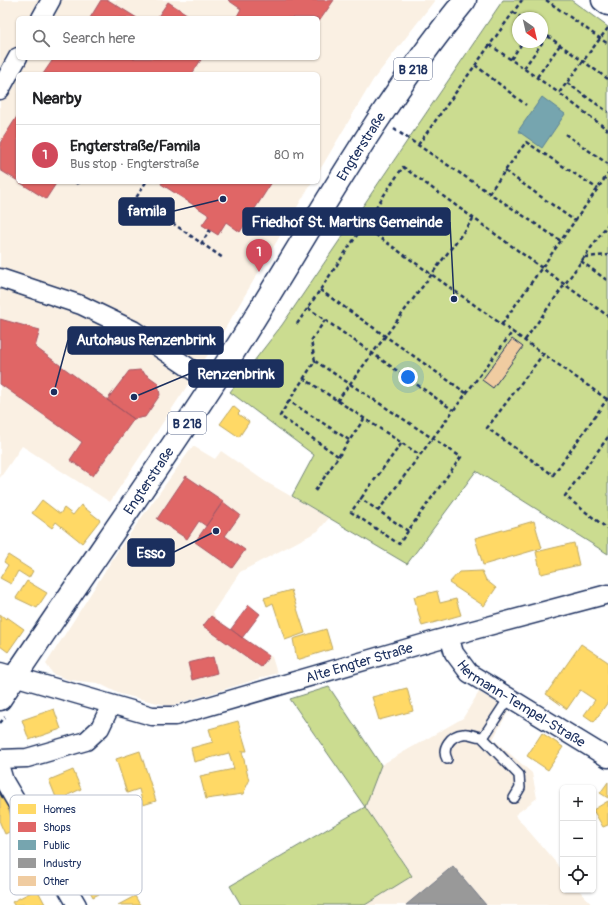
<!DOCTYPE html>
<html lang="en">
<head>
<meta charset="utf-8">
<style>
  body { margin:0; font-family:Pangolin,sans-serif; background:#f6f6f6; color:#202124 }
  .controls { position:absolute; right:12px; bottom:12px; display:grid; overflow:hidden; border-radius:6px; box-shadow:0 1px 3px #0004 }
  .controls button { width:36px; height:36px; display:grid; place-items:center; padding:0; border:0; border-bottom:1px solid #e0e0e0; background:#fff; color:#202124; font:20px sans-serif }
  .compass { position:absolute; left:512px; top:12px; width:36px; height:36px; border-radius:50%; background:#fff; box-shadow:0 1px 3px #0004; rotate:146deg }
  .you { position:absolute; left:408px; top:377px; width:14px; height:14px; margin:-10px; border:3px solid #fff; border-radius:50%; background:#1a73e8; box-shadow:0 0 0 6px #1a73e833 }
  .badge { display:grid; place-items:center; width:26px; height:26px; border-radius:50%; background:#d1495b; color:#fff; font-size:13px; font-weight:700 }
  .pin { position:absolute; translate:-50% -33px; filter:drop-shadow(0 1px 2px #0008) }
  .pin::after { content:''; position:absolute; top:21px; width:14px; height:12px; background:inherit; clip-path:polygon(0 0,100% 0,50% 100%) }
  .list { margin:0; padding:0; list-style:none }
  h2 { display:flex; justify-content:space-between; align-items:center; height:52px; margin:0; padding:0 16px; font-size:17px }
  h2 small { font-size:13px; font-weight:400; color:#757577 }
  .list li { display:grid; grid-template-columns:26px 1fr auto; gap:12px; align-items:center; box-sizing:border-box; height:60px; padding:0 16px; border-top:1px solid #e0e0e0 }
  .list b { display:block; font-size:15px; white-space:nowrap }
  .list p { margin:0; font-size:13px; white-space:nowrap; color:#757577 }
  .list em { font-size:13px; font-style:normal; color:#757577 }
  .icon { flex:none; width:22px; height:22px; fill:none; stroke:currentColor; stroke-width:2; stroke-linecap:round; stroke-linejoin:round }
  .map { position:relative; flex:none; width:608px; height:905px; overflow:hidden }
  .search { position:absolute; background:#fff; box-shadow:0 1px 3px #0004; left:16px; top:16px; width:304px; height:44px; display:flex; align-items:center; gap:10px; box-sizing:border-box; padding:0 14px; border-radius:6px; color:#757577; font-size:15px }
  .panel { position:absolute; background:#fff; box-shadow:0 1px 3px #0004; left:16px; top:72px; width:304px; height:112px; border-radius:6px }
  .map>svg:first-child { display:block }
  .built { fill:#faf0e3; fill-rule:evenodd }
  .green { fill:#cbdc90; stroke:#738677; fill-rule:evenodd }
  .homes { fill:#ffd966; stroke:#bba664 }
  .shops { fill:#e06666; stroke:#a55664 }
  .public { fill:#76a5af; stroke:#5b8297 }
  .industry { fill:#999; stroke:#737987 }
  .building { fill:#f0cca1; stroke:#1b2f5e }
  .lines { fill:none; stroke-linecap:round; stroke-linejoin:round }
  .service-casing { stroke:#1b2f5e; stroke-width:12 }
  .minor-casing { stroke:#1b2f5e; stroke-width:21 }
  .secondary-casing { stroke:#1b2f5e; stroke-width:25 }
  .primary-casing { stroke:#1b2f5e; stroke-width:25 }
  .path { stroke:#1b2f5e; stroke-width:2.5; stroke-dasharray:4 3; stroke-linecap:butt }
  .service { stroke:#fff; stroke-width:9 }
  .minor { stroke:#fff; stroke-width:18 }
  .secondary { stroke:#fff; stroke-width:22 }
  .primary { stroke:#fff; stroke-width:22 }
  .labels { text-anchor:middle; stroke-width:4; stroke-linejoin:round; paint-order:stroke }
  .shield { fill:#fff; stroke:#5f6d8e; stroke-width:1 }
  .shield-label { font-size:13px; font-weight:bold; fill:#1b2f5e }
  .street-label { font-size:14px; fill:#1b2f5e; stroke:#fff }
  .key { fill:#fff; stroke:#bbc1cf; stroke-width:1 }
  .key-label { font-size:11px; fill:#1b2f5e }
  .leader { fill:none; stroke:#1b2f5e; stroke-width:1.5 }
  .callout-dot { fill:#1b2f5e; stroke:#fff; stroke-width:1.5 }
  .callout { fill:#1b2f5e; stroke:#1b2f5e; stroke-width:1.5 }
  .callout-label { font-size:15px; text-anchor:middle; font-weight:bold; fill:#fff }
</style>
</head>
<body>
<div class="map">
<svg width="608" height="905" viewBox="0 0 608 905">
  <rect width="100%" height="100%" fill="#fff"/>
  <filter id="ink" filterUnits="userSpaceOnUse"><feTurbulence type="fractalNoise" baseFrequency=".025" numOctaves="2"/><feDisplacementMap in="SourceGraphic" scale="8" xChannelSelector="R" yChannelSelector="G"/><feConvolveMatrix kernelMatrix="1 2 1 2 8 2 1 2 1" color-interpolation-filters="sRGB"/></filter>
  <g filter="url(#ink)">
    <path class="built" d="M0,0H435L373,80L318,173V74H18V182H312L223,332L110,502L22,446L0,478ZM18,18H318V58H18Z
      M193,446L215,459L221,451L266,482L329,518L318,531L240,572L213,612L216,619L272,657L277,673L170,706L120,694L98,683L69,680L53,674L46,664L119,549Z
      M329,687L381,765L463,718L479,692L509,710L493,739L532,773L537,798L515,815L563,871V890H579L592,905H365L412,875L290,699Z"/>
    <path class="green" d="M503,0H571L608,27V554L476,471L407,564L292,496L314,455L230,392L282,325ZM518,18H542V42H518Z
      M329,687L381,765L365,807L412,876L365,905H241L230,886L365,807L290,699Z"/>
    <path class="homes" d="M233,406L240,412L238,414L249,422L239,437L220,424Z
      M42,500L60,514L64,508L73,515L81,505L100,520L82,543L56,522L52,528L32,513Z
      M534,521L542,548L483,565L475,538Z
      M574,543L579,565L541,574L536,552Z
      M8,555L33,571L29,578L18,571L11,584L0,578L8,565L4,562Z
      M482,571L486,580L496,588L484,606L449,583L459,572Z
      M27,581L47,593L37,608L16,598Z
      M291,590L305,633L285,640L273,603L267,606L264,598Z
      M437,591L440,603L456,599L461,615L422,626L414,597Z
      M0,614L6,619L7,617L24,629L8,652L0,646Z
      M326,629L332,649L297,660L293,639Z
      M581,644L608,662V702L594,722L584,715L595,700L580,690L567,709L546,694Z
      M407,688L413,711L379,720L372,697Z
      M54,709L61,729L29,740L22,720Z
      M238,721L247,751H242L249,781L243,794L206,799L200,776L234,769L229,753L194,762L191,748L213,742L209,729Z
      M542,733L563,747L548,770L527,756Z
      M140,751L156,801L143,805L139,789L127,793L116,759Z
      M73,770L81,789L68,795L75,815L79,812L96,845L84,852L81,847L68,854L54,827L65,820L49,780Z
      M608,782V798L600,793Z
      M5,790L12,807L8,809L16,829L5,834L0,823V792Z
      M608,801V825L603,827L593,810Z
      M104,852L121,883L93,897L77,867Z
      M37,889L45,904L14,905L12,902Z
      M135,896L140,905H118Z"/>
    <path class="shops" d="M101,0H108L137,18H90Z
      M228,0H334L318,23V18H236L241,9Z
      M168,2L193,18H157Z
      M54,58H202L192,74H43Z
      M18,115V181L0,170V143Z
      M19,182H57L46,199Z
      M162,182H272L240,232L226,222L218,235L202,225L209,215L161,184Z
      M0,319L40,330L35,347L134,419L93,476L70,460L82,442L0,384Z
      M140,370L158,383L160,395L145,417L134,419L107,400L129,371Z
      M186,476L223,501L206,526L199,521L187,539L157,519Z
      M223,502L240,515L225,536L245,550L232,568L195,542Z
      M249,605L260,614L242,638L231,629Z
      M211,616L269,656L261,667L203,626Z
      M213,657L217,673L192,680L188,663Z"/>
    <path class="public" d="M542,97L565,114L542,148L518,131Z"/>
    <path class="industry" d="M453,866L486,905H406Z"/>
    <path class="building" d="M512,339L523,347L493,388L482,380Z"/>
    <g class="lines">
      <g class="service-casing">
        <path id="service" d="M482,737L519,775L520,788L514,798
          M447,759C441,748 451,735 463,734C470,732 478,739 484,736L509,698"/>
      </g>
      <g class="minor-casing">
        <g id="minor">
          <path d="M41,18L51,0"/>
          <path d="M0,90L18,57"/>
          <path d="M0,278L81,305L133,330L213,384"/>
          <path id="s1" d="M449,636L454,653L469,673L608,758"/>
          <path id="s2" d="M0,672L152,716H175L436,640L608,594"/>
          <path d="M0,759L27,758L86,741L100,728L111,705"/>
          <path d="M0,768L4,781L77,905"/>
        </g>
      </g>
      <g class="secondary-casing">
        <path id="secondary" d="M603,0L608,4"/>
      </g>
      <g class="primary-casing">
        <g id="primary">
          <path id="s3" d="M0,699C70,593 144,490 213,384C297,256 368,119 465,0"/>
        </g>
      </g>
      <path class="path" d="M546,0L608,44
        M513,12L522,18
        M608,28L559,93L608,130
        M542,32L608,79
        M490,45L559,93
        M511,59L523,42
        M475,65L526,105
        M524,68L547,36
        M537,77L560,45
        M567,83L608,112
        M394,129L561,241
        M565,134L608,164
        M418,145L522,0
        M505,171L575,221
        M75,182L80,185
        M146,182L136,198L223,258
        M489,193L526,142L598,189
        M341,210L608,400
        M201,244L210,230
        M585,257L608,255
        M581,261L608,281
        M320,290L466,393
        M308,308L453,410
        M297,324L403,167L608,316
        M502,324L608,174
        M525,340L608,224
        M544,353L487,428L553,475L608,398
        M315,361L311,341L325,320
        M303,378L420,455
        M289,401L280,416L338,456
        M337,401L473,219
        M608,437L565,496L608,529
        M349,440L289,401L315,361L461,457L408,531L360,498
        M401,444L351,512L399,544L408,531
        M315,491L364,419
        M378,511L513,331
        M0,723L5,717"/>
      <use href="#service" class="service"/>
      <use href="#minor" class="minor"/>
      <use href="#secondary" class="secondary"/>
      <use href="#primary" class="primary"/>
    </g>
  </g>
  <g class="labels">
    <g class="shield">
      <rect x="394" y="58" width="38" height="22" rx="3"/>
      <rect x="168" y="412" width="38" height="22" rx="3"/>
    </g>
    <g class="shield-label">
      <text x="413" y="74">B 218</text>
      <text x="187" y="428">B 218</text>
    </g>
    <g class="street-label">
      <text dy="5" stroke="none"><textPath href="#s3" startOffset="660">Engterstraße</textPath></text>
      <text dy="5" stroke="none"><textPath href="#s3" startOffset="264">Engterstraße</textPath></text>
      <text dy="5" stroke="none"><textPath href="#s2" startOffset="373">Alte Engter Straße</textPath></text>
      <text dy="5" stroke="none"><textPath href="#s1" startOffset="103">Hermann-Tempel-Straße</textPath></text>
    </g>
  </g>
  <rect x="10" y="795" width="132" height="100" rx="6" class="key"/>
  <rect x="18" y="804" width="18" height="10" fill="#ffd966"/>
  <rect x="18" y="822" width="18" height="10" fill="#e06666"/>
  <rect x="18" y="840" width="18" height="10" fill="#76a5af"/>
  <rect x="18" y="858" width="18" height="10" fill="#999"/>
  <rect x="18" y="876" width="18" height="10" fill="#f0cca1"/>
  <g class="key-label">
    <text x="43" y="813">Homes</text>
    <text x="43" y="831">Shops</text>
    <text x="43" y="849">Public</text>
    <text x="43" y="867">Industry</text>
    <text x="43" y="885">Other</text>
  </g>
  <path class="leader" d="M223 199L174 211M454 299L450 222M54 392L68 340M134 397L189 374M216 531L174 552"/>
  <g class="callout-dot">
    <circle cx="223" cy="199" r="4"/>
    <circle cx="454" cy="299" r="4"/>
    <circle cx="54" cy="392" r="4"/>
    <circle cx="134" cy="397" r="4"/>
    <circle cx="216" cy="531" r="4"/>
  </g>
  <g class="callout">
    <rect x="119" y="198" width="55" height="27" rx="4"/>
    <rect x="243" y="208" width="207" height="27" rx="4"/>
    <rect x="68" y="327" width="155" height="27" rx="4"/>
    <rect x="189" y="360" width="94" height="27" rx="4"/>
    <rect x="128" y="539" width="46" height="27" rx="4"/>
  </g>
  <g class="callout-label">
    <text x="147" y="216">famila</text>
    <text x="347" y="227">Friedhof St. Martins Gemeinde</text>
    <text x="146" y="345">Autohaus Renzenbrink</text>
    <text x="236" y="379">Renzenbrink</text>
    <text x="151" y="558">Esso</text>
  </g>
</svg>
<div class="controls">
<button>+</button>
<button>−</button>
<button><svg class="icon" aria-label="locate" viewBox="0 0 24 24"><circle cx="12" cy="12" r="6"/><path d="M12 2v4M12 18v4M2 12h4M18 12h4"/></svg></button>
</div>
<svg class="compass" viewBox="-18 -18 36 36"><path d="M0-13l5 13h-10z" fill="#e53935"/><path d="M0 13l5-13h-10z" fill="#757577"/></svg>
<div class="you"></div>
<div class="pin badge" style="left:259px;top:272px">1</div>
<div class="search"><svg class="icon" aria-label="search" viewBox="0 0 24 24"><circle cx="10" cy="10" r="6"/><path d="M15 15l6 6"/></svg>Search here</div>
<section class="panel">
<h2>Nearby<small></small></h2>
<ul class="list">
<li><span class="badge">1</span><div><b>Engterstraße/Famila</b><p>Bus stop · Engterstraße</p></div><em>80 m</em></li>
</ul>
</section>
</div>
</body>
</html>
